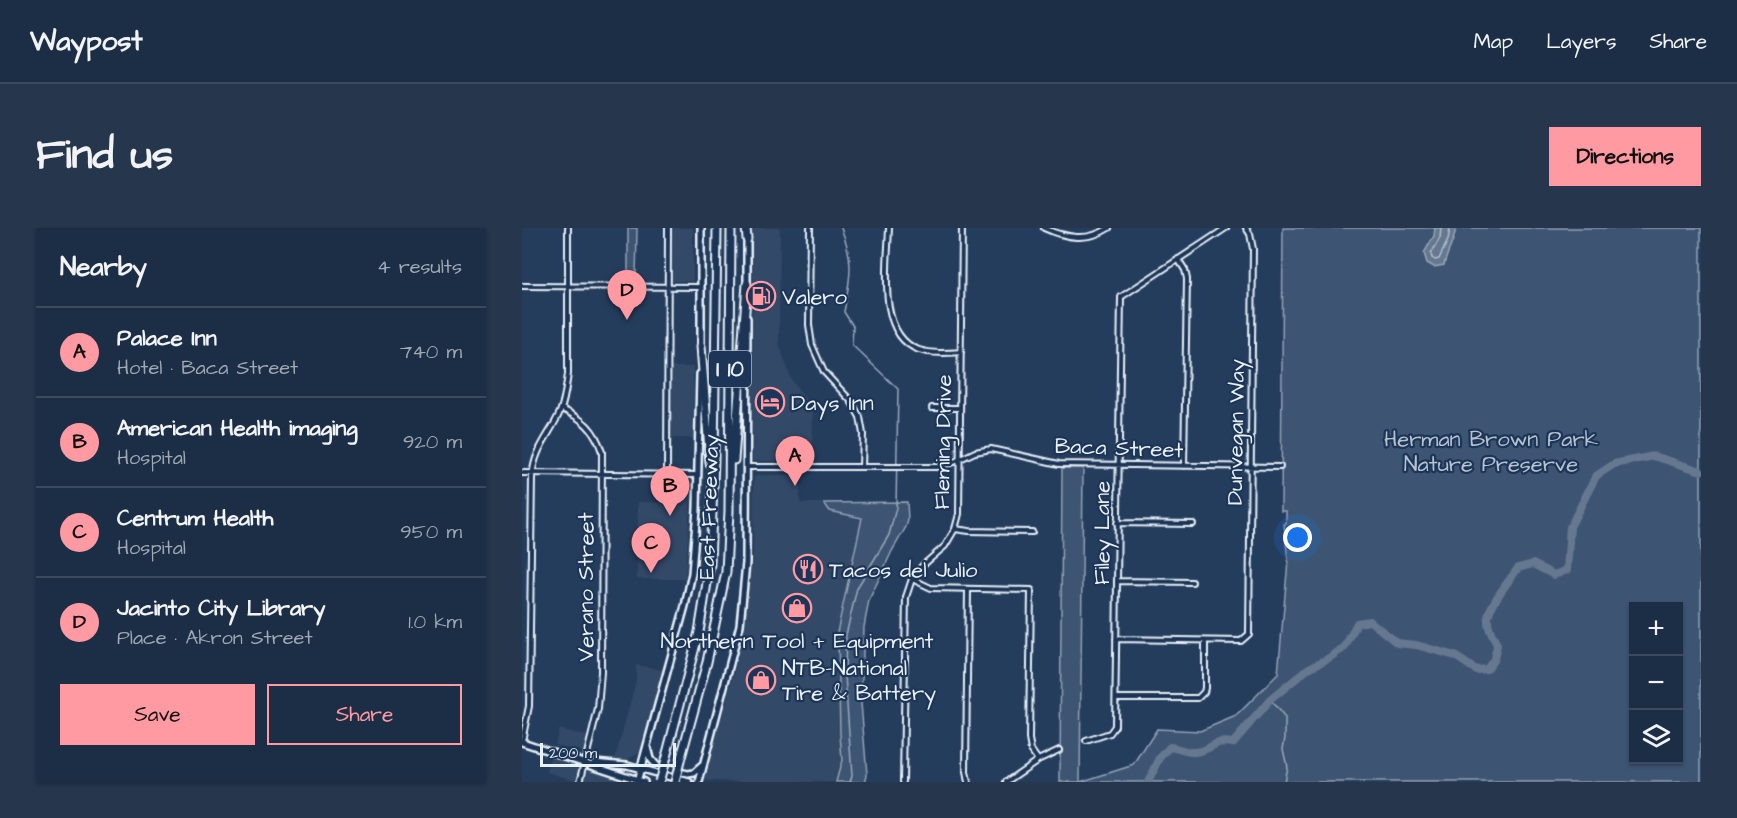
<!DOCTYPE html>
<html lang="en">
<head>
<meta charset="utf-8">
<style>
  body { margin:0; font-family:"Architects Daughter",sans-serif; background:#25364d; color:#f1f3f6 }
  .controls { position:absolute; right:18px; bottom:18px; display:grid; overflow:hidden; border-radius:0px; box-shadow:0 2px 4px #0004 }
  .controls button { width:54px; height:54px; display:grid; place-items:center; padding:0; border:0; border-bottom:2px solid #3a4a5f; background:#1c2e46; color:#f1f3f6; font:30px sans-serif }
  .scale { position:absolute; left:18px; bottom:15px; width:136px; box-sizing:border-box; padding-left:6px; border:3px solid #e8f1f8; border-top:0; font-size:16px; line-height:21px; white-space:nowrap; color:#e8f1f8; -webkit-text-stroke:4px #1d3557; paint-order:stroke }
  .you { position:absolute; left:776px; top:310px; width:21px; height:21px; margin:-15px; border:4px solid #fff; border-radius:50%; background:#1a73e8; box-shadow:0 0 0 9px #1a73e833 }
  .badge { display:grid; place-items:center; width:39px; height:39px; border-radius:50%; background:#ff9aa2; color:#111; font-size:20px; font-weight:700 }
  .pin { position:absolute; translate:-50% -50px; filter:drop-shadow(0 2px 3px #0008) }
  .pin::after { content:''; position:absolute; top:32px; width:21px; height:18px; background:inherit; clip-path:polygon(0 0,100% 0,50% 100%) }
  .list { margin:0; padding:0; list-style:none }
  h2 { display:flex; justify-content:space-between; align-items:center; height:78px; margin:0; padding:0 24px; font-size:26px }
  h2 small { font-size:20px; font-weight:400; color:#a0a8b3 }
  .list li { display:grid; grid-template-columns:39px 1fr auto; gap:18px; align-items:center; box-sizing:border-box; height:90px; padding:0 24px; border-top:2px solid #3a4a5f }
  .list b { display:block; font-size:22px; white-space:nowrap }
  .list p { margin:0; font-size:20px; white-space:nowrap; color:#a0a8b3 }
  .list em { font-size:20px; font-style:normal; color:#a0a8b3 }
  .actions { display:flex; gap:12px; padding:18px 24px }
  .actions a { flex:1; padding:14px 0; border:2px solid #ff9aa2; border-radius:0px; text-align:center; font-size:21px; color:#ff9aa2 }
  .actions .main { background:#ff9aa2; color:#111 }
  .icon { flex:none; width:33px; height:33px; fill:none; stroke:currentColor; stroke-width:2; stroke-linecap:round; stroke-linejoin:round }
  .map { position:relative; flex:none; width:1179px; height:554px; overflow:hidden; border-radius:0px }
  header { display:flex; align-items:center; gap:36px; box-sizing:border-box; height:84px; padding:0 30px; background:#1c2e46; border-bottom:2px solid #3a4a5f }
  header strong { font-size:28px }
  nav { display:flex; gap:33px; margin-inline-start:auto; font-size:21px }
  .intro { display:flex; align-items:center; justify-content:space-between; box-sizing:border-box; height:144px; padding:0 36px }
  h1 { margin:0; font-size:42px }
  .button { padding:15px 27px; border-radius:0px; background:#ff9aa2; color:#111; font-size:21px; font-weight:700 }
  main { display:flex; gap:36px; padding:0 36px }
  aside { flex:1; background:#1c2e46; border-radius:0px; box-shadow:0 2px 4px #0004 }
  .map>svg:first-child { display:block }
  .built { fill:#334a68 }
  .green { fill:#3e5472; stroke:#93a2b5; stroke-width:1.5; fill-rule:evenodd }
  .water { fill:#657890; stroke:#99a8ba; stroke-width:1.5 }
  .lines { fill:none; stroke-linecap:round; stroke-linejoin:round }
  .shore { stroke:#b4c1ce; stroke-width:1.5 }
  .stream { stroke:#99a8ba; stroke-width:1.5 }
  .river { stroke:#657890; stroke-width:8 }
  .street-casing { stroke:#e8f1f8; stroke-width:8 }
  .secondary-casing { stroke:#e8f1f8; stroke-width:10 }
  .highway-casing { stroke:#e8f1f8; stroke-width:11 }
  .street { stroke:#1d3557; stroke-width:4 }
  .secondary { stroke:#1d3557; stroke-width:5 }
  .highway { stroke:#1d3557; stroke-width:7 }
  .highway-bridge-casing { stroke:#e8f1f8; stroke-width:11; stroke-linecap:butt }
  .highway-bridge { stroke:#1d3557; stroke-width:7 }
  .labels { text-anchor:middle; stroke-width:4.5; stroke-linejoin:round; paint-order:stroke }
  .shield { fill:#1d3557; stroke:#abb9c8; stroke-width:1.5 }
  .shield-label { font-size:21px; font-weight:bold; fill:#e8f1f8 }
  .poi-label { font-size:22px; fill:#e8f1f8; stroke:#1d3557; text-anchor:start }
  .street-label { font-size:22px; fill:#e8f1f8; stroke:#1d3557 }
  .park-label { font-size:22px; fill:#b5c2d0; stroke:#1d3557 }
</style>
</head>
<body>
<header>
<strong>Waypost</strong>
<nav><a>Map</a><a>Layers</a><a>Share</a></nav>
</header>
<div class="intro"><h1>Find us</h1><a class="button">Directions</a></div>
<main>
<aside>
<h2>Nearby<small>4 results</small></h2>
<ul class="list">
<li><span class="badge">A</span><div><b>Palace Inn</b><p>Hotel · Baca Street</p></div><em>740 m</em></li>
<li><span class="badge">B</span><div><b>American Health imaging</b><p>Hospital</p></div><em>920 m</em></li>
<li><span class="badge">C</span><div><b>Centrum Health</b><p>Hospital</p></div><em>950 m</em></li>
<li><span class="badge">D</span><div><b>Jacinto City Library</b><p>Place · Akron Street</p></div><em>1.0 km</em></li>
</ul>
<div class="actions"><a class="main">Save</a><a>Share</a></div>
</aside>
<div class="map">
<svg width="1179" height="554" viewBox="0 0 1179 554">
  <rect width="100%" height="100%" fill="#253d5d"/>
  <filter id="ink" filterUnits="userSpaceOnUse"><feTurbulence type="fractalNoise" baseFrequency=".0167" numOctaves="2"/><feDisplacementMap in="SourceGraphic" scale="12" xChannelSelector="R" yChannelSelector="G"/><feConvolveMatrix kernelMatrix="1 2 1 2 8 2 1 2 1" color-interpolation-filters="sRGB"/></filter>
  <g filter="url(#ink)">
    <path class="built" d="M148,0H171V53H148Z
      M230,0H258L257,116L270,153L291,181L290,233H231Z
      M149,139H171L172,210H147Z
      M236,247H278V275H302L308,283L340,289L314,408L316,410L318,506L320,532L314,554L184,553L183,549L213,442L222,398L231,325L232,250Z
      M152,251H170L163,351H115L116,274L152,275Z
      M114,437L141,442L117,524L105,532L93,531L114,453Z
      M37,501L67,509L63,524L33,517Z
      M29,530L59,538L55,553L25,544Z
      M66,540L96,549L102,554H62Z"/>
    <path class="green" d="M106,0H115L114,51L106,50Z
      M761,0H1179V554H538L540,240H561L558,554L612,537L635,501L678,503L714,488L756,446L766,333L762,296L764,295V283H759ZM1112,379H1156V532H1112Z
      M385,274L386,292L384,299L370,323L347,372L342,399L339,475L345,547L343,554H314L320,532L318,506L316,410L314,409L340,290L308,283L302,275Z"/>
    <path class="water" d="M913,0H934C932,14 925,24 922,37L912,39L905,35L902,25L912,8Z"/>
    <g class="lines">
      <path class="shore" d="M919,0L918,10L909,26L910,30L913,32L917,31L926,12L928,0"/>
      <path class="stream" d="M319,0C333,35 328,49 322,84L331,98L330,117L376,161L374,280L367,307L335,360L324,407L323,447L330,548L328,554
        M748,472L763,490V510L761,521L765,539L762,554"/>
      <path class="river" d="M626,554L638,530L648,519C656,520 665,525 673,524C691,522 691,511 711,515L748,472L787,440L807,430L823,419L835,395L848,393L875,415L894,417L916,423L933,428L954,442L965,441L972,431L975,417C971,408 965,400 966,390C967,376 988,352 996,340L1011,336L1032,347L1045,342L1048,299L1074,248L1092,236L1132,228L1179,243"/>
      <g class="street-casing">
        <path id="street" d="M288,0L287,97L290,117L302,144L329,173L338,189L341,206L340,239
          M367,0C366,35 354,107 397,122C410,126 425,125 439,124
          M522,0C544,10 565,14 587,0
          M656,31L663,42L665,51L662,238
          M0,58L179,59
          M410,180H438
          M40,181C61,191 73,201 80,224L79,444L76,481L58,554
          M225,239H415L432,234L453,224L469,221L537,236L758,239
          M0,245L176,247
          M145,247L146,0
          M595,295L671,296
          M433,301L447,303L510,304
          M390,351L409,360L509,362L507,511L509,522L516,532
          M595,353L670,354
          M446,361L444,544L446,554
          M594,411L719,413L727,406L731,21L728,6L724,0
          M594,470H676L682,464L683,460V413
          M0,513L7,478L10,249C13,219 27,209 38,184C43,172 44,159 46,146V0
          M564,513L588,505L593,498L599,69L704,0
          M381,554L384,369L390,351L400,338L423,318L433,301L437,286L440,0
          M484,554L516,532L537,522"/>
      </g>
      <g class="secondary-casing">
        <path id="secondary" d="M225,60V9
          M179,121V0
          M0,514L122,554
          M125,519L128,531L134,538L166,546L172,545L180,538
          M72,534L105,537L167,554
          M115,554L163,378L170,345L175,281L178,146
          M177,554L218,397L224,335L225,90"/>
      </g>
      <g class="highway-casing">
        <path id="highway" d="M224,0L225,11
          M179,118L188,235
          M212,232L225,56
          M144,529L177,404L188,336L192,231L195,0
          M158,533L185,434L204,344L207,283L209,0"/>
      </g>
      <use href="#street" class="street"/>
      <use href="#secondary" class="secondary"/>
      <use href="#highway" class="highway"/>
      <g class="highway-bridge-casing">
        <path id="highway-bridge" d="M137,554L144,529
          M153,554L158,533"/>
      </g>
      <use href="#highway-bridge" class="highway-bridge"/>
    </g>
  </g>
  <defs>
    <g id="fuel-ring" transform="scale(1.5)"><circle r="9.5" fill="#1d3557" stroke="#ff9aa2" stroke-width="1.5"/><path d="M-5.5-6h7V0h2V4h1.3V-2.5L3-4.5l.8-.8L6-3V5H2.5V1h-1V6h-7ZM-4.2-4.7v3.2H.2V-4.7Z" fill="#ff9aa2"/></g>
    <g id="hotel-ring" transform="scale(1.5)"><circle r="9.5" fill="#1d3557" stroke="#ff9aa2" stroke-width="1.5"/><path d="M-6-4.5h1.5V1H6V5H4.5V3h-9V5H-6ZM-4 0a1.8 1.8 0 1 1 3.6 0ZM.5 0V-2.5h3Q6-2.5 6 0Z" fill="#ff9aa2"/></g>
    <g id="restaurant-ring" transform="scale(1.5)"><circle r="9.5" fill="#1d3557" stroke="#ff9aa2" stroke-width="1.5"/><path d="M-5-6h1v4h1v-4h1v4h1v-4h1v5L-1.5 .5V6h-2V.5L-5-1ZM5-6V6H3V1.5H1.5Q1.5-4 5-6Z" fill="#ff9aa2"/></g>
    <g id="shop-ring" transform="scale(1.5)"><circle r="9.5" fill="#1d3557" stroke="#ff9aa2" stroke-width="1.5"/><path d="M-5-2.5h2.3a2.7 3.5 0 0 1 5.4 0H5L5.5 6h-11ZM-1.5-2.5h3a1.5 2.3 0 0 0-3 0Z" fill="#ff9aa2"/></g>
  </defs>
  <g fill-rule="evenodd">
    <use href="#fuel-ring" x="239" y="68"/>
    <use href="#hotel-ring" x="248" y="174"/>
    <use href="#restaurant-ring" x="286" y="341"/>
    <use href="#shop-ring" x="275" y="380"/>
    <use href="#shop-ring" x="239" y="452"/>
  </g>
  <g class="labels">
    <rect class="shield" x="187" y="123" width="42" height="36" rx="4.5"/>
    <g class="shield-label">
      <text x="208" y="148">I 10</text>
    </g>
    <g class="poi-label">
      <text x="260" y="76">Valero</text>
      <text x="269" y="182">Days Inn</text>
      <text x="307" y="349">Tacos del Julio</text>
      <text x="275" y="420" text-anchor="middle">Northern Tool + Equipment</text>
      <text x="260" y="447">NTB-National<tspan x="260" dy="25">Tire &amp; Battery</tspan></text>
    </g>
    <g class="street-label">
      <text transform="translate(713 204) rotate(-89)" y="8">Dunvegan Way</text>
      <text transform="translate(420 214) rotate(-89)" y="8">Fleming Drive</text>
      <text transform="translate(597 219) rotate(2)" y="8">Baca Street</text>
      <text transform="translate(186 279) rotate(-88)" y="8">East Freeway</text>
      <text transform="translate(579 305) rotate(-90)" y="8">Filey Lane</text>
      <text transform="translate(63 359) rotate(-90)" y="8">Verano Street</text>
    </g>
    <g class="park-label">
      <text x="969" y="218">Herman Brown Park<tspan x="969" dy="25">Nature Preserve</tspan></text>
    </g>
  </g>
</svg>
<div class="controls">
<button>+</button>
<button>−</button>
<button><svg class="icon" aria-label="layers" viewBox="0 0 24 24"><path d="M12 4l9 5-9 5-9-5zM3 14l9 5 9-5"/></svg></button>
</div>
<div class="scale">200 m</div>
<div class="you"></div>
<div class="pin badge" style="left:273px;top:258px">A</div>
<div class="pin badge" style="left:148px;top:288px">B</div>
<div class="pin badge" style="left:129px;top:345px">C</div>
<div class="pin badge" style="left:105px;top:92px">D</div>
</div>
</main>
</body>
</html>
